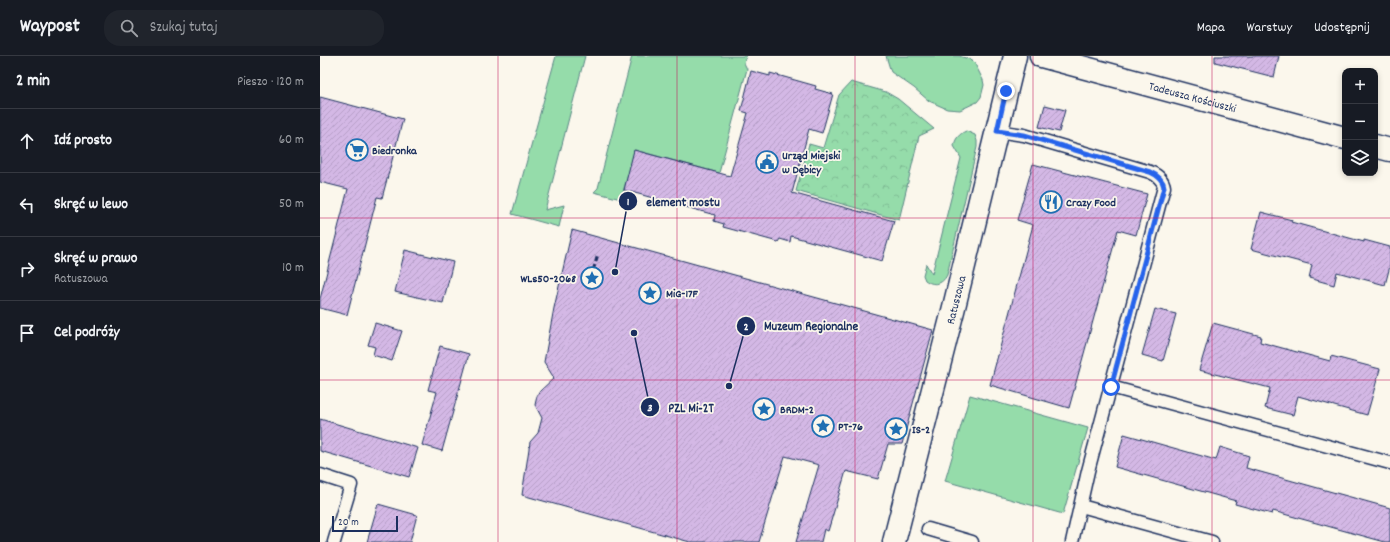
<!DOCTYPE html>
<html lang="pl">
<head>
<meta charset="utf-8">
<style>
  body { margin:0; font-family:Dekko,sans-serif; background:#20242c; color:#f1f3f6 }
  .controls { position:absolute; right:12px; top:12px; display:grid; overflow:hidden; border-radius:8px; box-shadow:0 2px 6px #0003 }
  .controls button { width:36px; height:36px; display:grid; place-items:center; padding:0; border:0; border-bottom:1px solid #363941; background:#171b24; color:#f1f3f6; font:20px sans-serif }
  .scale { position:absolute; left:12px; bottom:10px; width:66px; box-sizing:border-box; padding-left:4px; border:2px solid #1b2f5e; border-top:0; font-size:11px; line-height:14px; white-space:nowrap; color:#1b2f5e; -webkit-text-stroke:3px #fbf7ec; paint-order:stroke }
  .stop { position:absolute; width:12px; height:12px; margin:-9px; border:3px solid #2563eb; border-radius:50%; background:#fff }
  .stop.end { background:#2563eb; border-color:#fff; box-shadow:0 1px 4px #0008 }
  .list { margin:0; padding:0; list-style:none }
  h2 { display:flex; justify-content:space-between; align-items:center; height:52px; margin:0; padding:0 16px; font-size:17px }
  h2 small { font-size:13px; font-weight:400; color:#9ea1a6 }
  .list li { display:grid; grid-template-columns:26px 1fr auto; gap:12px; align-items:center; box-sizing:border-box; height:64px; padding:0 16px; border-top:1px solid #363941 }
  .list b { display:block; font-size:15px; white-space:nowrap }
  .list p { margin:0; font-size:13px; white-space:nowrap; color:#9ea1a6 }
  .list em { font-size:13px; font-style:normal; color:#9ea1a6 }
  .icon { flex:none; width:22px; height:22px; fill:none; stroke:currentColor; stroke-width:2; stroke-linecap:round; stroke-linejoin:round }
  .map { position:relative; flex:none; width:1070px; height:486px; overflow:hidden }
  header { display:flex; align-items:center; gap:24px; box-sizing:border-box; height:56px; padding:0 20px; background:#171b24; border-bottom:1px solid #363941 }
  header strong { font-size:19px }
  nav { display:flex; gap:22px; margin-inline-start:auto; font-size:14px }
  .search { width:280px; height:36px; background:#20242c; display:flex; align-items:center; gap:10px; box-sizing:border-box; padding:0 14px; border-radius:16px; color:#9ea1a6; font-size:15px }
  main { display:flex }
  aside { flex:1; background:#171b24 }
  .map>svg:first-child { display:block }
  .grass { fill:#95dcaa; stroke:#588684 }
  .forest { fill:url(#forest-crowns); stroke:#588684 }
  .building { fill:url(#building-hatch); stroke:#1b2f5e }
  .lines { fill:none; stroke-linecap:round; stroke-linejoin:round }
  .service-casing { stroke:#1b2f5e; stroke-width:15 }
  .minor-casing { stroke:#1b2f5e; stroke-width:25 }
  .tertiary-casing { stroke:#1b2f5e; stroke-width:25 }
  .service { stroke:#fbf7ec; stroke-width:12 }
  .minor { stroke:#fbf7ec; stroke-width:22 }
  .tertiary { stroke:#fbf7ec; stroke-width:22 }
  .rail { stroke:#1b2f5e; stroke-width:3; stroke-dasharray:6 3; stroke-linecap:butt }
  .route { stroke:#2563eb; stroke-width:5 }
  .grid { fill:none; stroke:#c2185b; stroke-width:1; stroke-opacity:0.55 }
  .labels { text-anchor:middle; stroke-width:3.5; stroke-linejoin:round; paint-order:stroke }
  .street-label { font-size:12px; fill:#1b2f5e; stroke:#fbf7ec }
  .poi-label { font-size:12px; font-weight:bold; fill:#1b2f5e; stroke:#fbf7ec; text-anchor:start }
  .leader { fill:none; stroke:#1b2f5e; stroke-width:1.5 }
  .callout-dot { fill:#1b2f5e; stroke:#fbf7ec; stroke-width:1.5 }
  .mark-label { font-size:12px; text-anchor:middle; font-weight:bold; fill:#fff }
  .callout-label { font-size:13px; text-anchor:middle; font-weight:bold; fill:#1b2f5e; stroke:#fbf7ec; stroke-width:3.5; stroke-linejoin:round; paint-order:stroke }
</style>
</head>
<body>
<header>
<strong>Waypost</strong>
<div class="search"><svg class="icon" aria-label="search" viewBox="0 0 24 24"><circle cx="10" cy="10" r="6"/><path d="M15 15l6 6"/></svg>Szukaj tutaj</div>
<nav><a>Mapa</a><a>Warstwy</a><a>Udostępnij</a></nav>
</header>
<main>
<aside>
<h2>2 min<small>Pieszo · 120 m</small></h2>
<ul class="list">
<li><svg class="icon" aria-label="ahead" viewBox="0 0 24 24"><path d="M12 20V5M6 11l6-6 6 6"/></svg><div><b>Idź prosto</b></div><em>60 m</em></li>
<li><svg class="icon" aria-label="left" viewBox="0 0 24 24"><path d="M17 20v-9H6M10 6l-5 5 5 5"/></svg><div><b>Skręć w lewo</b></div><em>50 m</em></li>
<li><svg class="icon" aria-label="right" viewBox="0 0 24 24"><path d="M7 20v-9h11M14 6l5 5-5 5"/></svg><div><b>Skręć w prawo</b><p>Ratuszowa</p></div><em>10 m</em></li>
<li><svg class="icon" aria-label="arrive" viewBox="0 0 24 24"><path d="M6 21V4h12l-3 4 3 4H6"/></svg><div><b>Cel podróży</b></div></li>
</ul>
</aside>
<div class="map">
<svg width="1070" height="486" viewBox="0 0 1070 486">
  <defs>
    <pattern id="forest-crowns" width="20" height="18" patternUnits="userSpaceOnUse"><rect width="20" height="18" fill="#95dcaa"/><path d="M2 6a3 3 0 1 1 6 0M12 15a3 3 0 1 1 6 0" fill="none" stroke="#80bd95"/></pattern>
    <pattern id="building-hatch" width="6" height="6" patternUnits="userSpaceOnUse"><rect width="6" height="6" fill="#d4b8e5"/><path d="M-1 1l2-2M0 6l6-6M5 7l2-2" fill="none" stroke="#b59ec7"/></pattern>
  </defs>
  <rect width="100%" height="100%" fill="#fbf7ec"/>
  <filter id="ink" filterUnits="userSpaceOnUse"><feTurbulence type="fractalNoise" baseFrequency=".025" numOctaves="2"/><feDisplacementMap in="SourceGraphic" scale="8" xChannelSelector="R" yChannelSelector="G"/><feConvolveMatrix kernelMatrix="1 2 1 2 8 2 1 2 1" color-interpolation-filters="sRGB"/></filter>
  <g filter="url(#ink)">
    <path class="grass" d="M236,0H265L225,154L244,149L239,171L192,158Z
      M312,0H426L424,7L427,13L399,117L315,94L301,143L274,136L278,132Z
      M566,0H639L649,3L654,6L663,24L664,29L661,41L657,46L640,54L627,53L609,45L594,32L571,16Z
      M646,75L655,79L657,85V91L627,219C622,229 613,230 605,224L603,219L606,208L612,218L641,102L634,90C635,83 639,78 646,75Z
      M650,339L768,372L743,458L625,425Z"/>
    <path class="forest" d="M531,26L566,36L578,43L614,73L599,80L579,164L476,135L489,88L503,92L519,39Z"/>
    <path class="building" d="M895,0H959L954,21L895,6Z
      M431,15L450,20V17L496,30L495,33L513,38L502,77L489,73L472,137L574,165L562,205L471,180L470,186L460,183L458,186L403,171L404,168L394,165L395,159L304,134L314,94L410,120L428,57L421,55Z
      M0,41L83,63L62,142L57,141L27,259L0,252V243L28,133L0,126Z
      M725,49L745,54L739,76L719,71Z
      M713,108L827,138L816,179L798,174L749,352L670,329L713,169L697,164Z
      M941,156L972,164L971,166L1044,186V184L1070,191V210L1065,229L1017,216L1014,229L989,222L992,209L931,193Z
      M252,174L613,274L582,388H568L558,423L526,415L508,475L504,473L501,486H476L499,409L465,400L439,486H370L202,439L210,386L218,377L222,362L215,349L217,340L220,335L234,322L224,306L234,252Z
      M85,194L133,206L123,247L75,236Z
      M835,253L856,258L843,305L822,299Z
      M55,267L82,275L72,305L53,299L55,291L48,289Z
      M893,267L941,280L940,286L1010,305L1011,300L1060,313L1047,359L978,340L973,359L945,352L950,332L879,314Z
      M120,290L149,298L122,395L102,389L117,336L108,334Z
      M0,363L98,392L89,421L0,395Z
      M804,378L896,404L900,391L929,400L926,412L1070,452V486H1065L953,455L952,458L915,448L916,445L795,411Z
      M58,448L97,459L90,486H47Z"/>
    <g class="lines">
      <g class="service-casing">
        <path id="service" d="M677,75L704,79L830,116C837,119 843,123 844,131L768,415L752,486
          M791,331L1070,407
          M0,419L31,429L14,486
          M761,450L892,486
          M608,473L652,486"/>
      </g>
      <g class="minor-casing">
        <g id="minor">
          <path id="s1" d="M574,486L634,251L695,0"/>
        </g>
      </g>
      <g class="tertiary-casing">
        <g id="tertiary">
          <path id="s2" d="M721,0L1025,82"/>
          <path d="M1055,90L1070,94"/>
        </g>
      </g>
      <use href="#service" class="service"/>
      <use href="#minor" class="minor"/>
      <use href="#tertiary" class="tertiary"/>
      <path class="rail" d="M268,232L278,198"/>
    </g>
  </g>
  <g class="lines" filter="url(#ink)">
    <path class="route" d="M686,35L677,75L704,79L830,116C837,119 843,123 844,131L791,331"/>
  </g>
  <path class="grid" d="M178,0V486M357,0V486M535,0V486M713,0V486M892,0V486M0,162H1070M0,324H1070"/>
  <defs>
    <g id="supermarket-ring" transform="scale(1.15)"><circle r="9.5" fill="#fbf7ec" stroke="#1f6fb2" stroke-width="1.5"/><path d="M-6-5.5h2.5l.6 2H6L4.5 2H-2.5L-4.4-4H-6ZM-1.5 3.2a1.3 1.3 0 1 0 .1 0ZM3 3.2a1.3 1.3 0 1 0 .1 0Z" fill="#1f6fb2"/></g>
    <g id="civic-ring" transform="scale(1.15)"><circle r="9.5" fill="#fbf7ec" stroke="#1f6fb2" stroke-width="1.5"/><path d="M-.6-6.5H3V-4.5H.6V-3L4-1V1h2V6H-6V1h2V-1L-.6-3ZM-1.2 2.5V6h2.4V2.5Z" fill="#1f6fb2"/></g>
    <g id="restaurant-ring" transform="scale(1.15)"><circle r="9.5" fill="#fbf7ec" stroke="#1f6fb2" stroke-width="1.5"/><path d="M-5-6h1v4h1v-4h1v4h1v-4h1v5L-1.5 .5V6h-2V.5L-5-1ZM5-6V6H3V1.5H1.5Q1.5-4 5-6Z" fill="#1f6fb2"/></g>
    <g id="sight-ring" transform="scale(1.15)"><circle r="9.5" fill="#fbf7ec" stroke="#1f6fb2" stroke-width="1.5"/><path d="M0-6L1.8-2.2L6-1.7L2.9 1.2L3.7 5.4L0 3.3L-3.7 5.4L-2.9 1.2L-6-1.7L-1.8-2.2Z" fill="#1f6fb2"/></g>
  </defs>
  <g fill-rule="evenodd">
    <use href="#supermarket-ring" x="37" y="94"/>
    <use href="#civic-ring" x="447" y="106"/>
    <use href="#restaurant-ring" x="731" y="146"/>
    <use href="#sight-ring" x="272" y="222"/>
    <use href="#sight-ring" x="330" y="237"/>
    <use href="#sight-ring" x="444" y="353"/>
    <use href="#sight-ring" x="503" y="370"/>
    <use href="#sight-ring" x="576" y="373"/>
  </g>
  <g class="labels">
    <g class="street-label">
      <text dy="4" stroke="none"><textPath href="#s2" startOffset="157">Tadeusza Kościuszki</textPath></text>
      <text dy="4" stroke="none"><textPath href="#s1" startOffset="250">Ratuszowa</textPath></text>
    </g>
    <g class="poi-label">
      <text x="52" y="98">Biedronka</text>
      <text x="462" y="103">Urząd Miejski<tspan x="462" dy="14">w Dębicy</tspan></text>
      <text x="746" y="150">Crazy Food</text>
      <text x="256" y="226" text-anchor="end">WLs50-2068</text>
      <text x="346" y="241">MiG-17F</text>
      <text x="460" y="357">BRDM-2</text>
      <text x="518" y="374">PT-76</text>
      <text x="592" y="377">IS-2</text>
    </g>
  </g>
  <path class="leader" d="M295 216L308 145M409 330L426 270M314 277L330 351"/>
  <g class="callout-dot">
    <circle cx="295" cy="216" r="4"/>
    <circle cx="409" cy="330" r="4"/>
    <circle cx="314" cy="277" r="4"/>
    <circle cx="308" cy="145" r="10"/>
    <circle cx="426" cy="270" r="10"/>
    <circle cx="330" cy="351" r="10"/>
  </g>
  <g class="mark-label">
    <text x="308" y="149">1</text>
    <text x="426" y="274">2</text>
    <text x="330" y="355">3</text>
  </g>
  <g class="callout-label">
    <text x="363" y="150">element mostu</text>
    <text x="491" y="274">Muzeum Regionalne</text>
    <text x="371" y="356">PZL Mi-2T</text>
  </g>
</svg>
<div class="controls">
<button>+</button>
<button>−</button>
<button><svg class="icon" aria-label="layers" viewBox="0 0 24 24"><path d="M12 4l9 5-9 5-9-5zM3 14l9 5 9-5"/></svg></button>
</div>
<div class="scale">20 m</div>
<div class="stop" style="left:791px;top:331px"></div>
<div class="stop end" style="left:686px;top:35px"></div>
</div>
</main>
</body>
</html>
